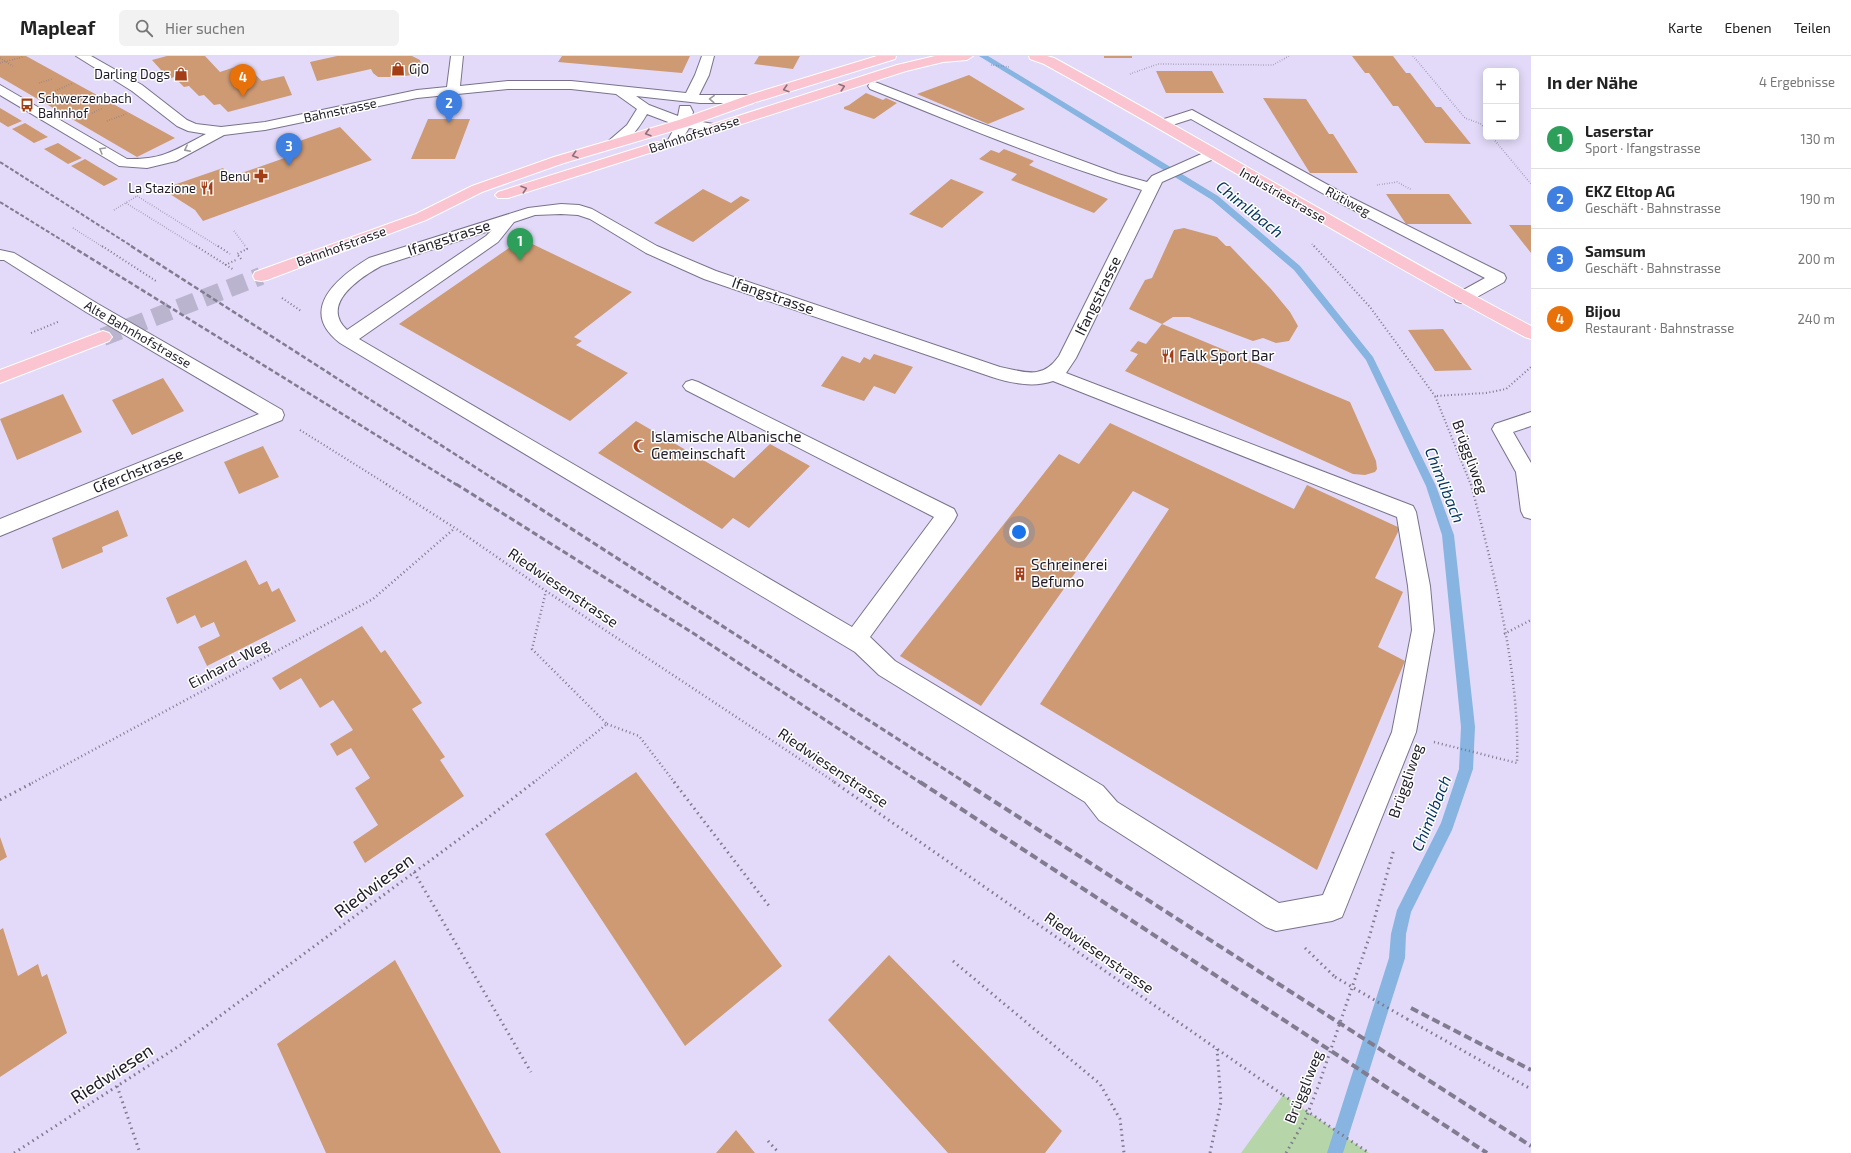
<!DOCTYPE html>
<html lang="de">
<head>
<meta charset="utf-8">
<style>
  body { margin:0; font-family:"Exo 2",sans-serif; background:#f2f2f2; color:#222 }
  .controls { position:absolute; right:12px; top:12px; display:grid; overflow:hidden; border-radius:6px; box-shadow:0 2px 10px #0003 }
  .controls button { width:36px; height:36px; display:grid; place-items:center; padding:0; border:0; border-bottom:1px solid #e0e0e0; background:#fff; color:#222; font:20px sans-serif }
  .you { position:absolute; left:1019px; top:476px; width:14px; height:14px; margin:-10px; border:3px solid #fff; border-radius:50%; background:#1a73e8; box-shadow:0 0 0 6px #1a73e833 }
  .badge { display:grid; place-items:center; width:26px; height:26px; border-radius:50%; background:#0f766e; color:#fff; font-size:13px; font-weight:700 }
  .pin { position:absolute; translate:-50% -33px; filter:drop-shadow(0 1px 2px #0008) }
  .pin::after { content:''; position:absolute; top:21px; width:14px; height:12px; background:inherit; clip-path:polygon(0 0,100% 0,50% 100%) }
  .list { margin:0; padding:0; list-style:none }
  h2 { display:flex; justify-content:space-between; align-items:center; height:52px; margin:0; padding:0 16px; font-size:17px }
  h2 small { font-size:13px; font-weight:400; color:#767676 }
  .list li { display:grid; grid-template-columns:26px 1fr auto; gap:12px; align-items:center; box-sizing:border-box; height:60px; padding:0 16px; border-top:1px solid #e0e0e0 }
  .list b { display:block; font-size:15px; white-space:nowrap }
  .list p { margin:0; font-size:13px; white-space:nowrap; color:#767676 }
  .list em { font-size:13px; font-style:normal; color:#767676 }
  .icon { flex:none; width:22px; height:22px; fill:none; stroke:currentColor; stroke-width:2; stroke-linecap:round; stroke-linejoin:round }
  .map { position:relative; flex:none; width:1531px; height:1097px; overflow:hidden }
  header { display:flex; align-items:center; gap:24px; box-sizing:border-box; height:56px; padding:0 20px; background:#fff; border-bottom:1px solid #e0e0e0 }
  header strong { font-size:19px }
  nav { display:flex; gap:22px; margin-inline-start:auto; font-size:14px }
  .search { width:280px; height:36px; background:#f2f2f2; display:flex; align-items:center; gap:10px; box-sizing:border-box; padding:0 14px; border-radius:6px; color:#767676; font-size:15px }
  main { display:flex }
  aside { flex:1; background:#fff }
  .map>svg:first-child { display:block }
  .green { fill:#b6d6aa }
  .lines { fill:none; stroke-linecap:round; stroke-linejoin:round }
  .stream { fill:#87b4e0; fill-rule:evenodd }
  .building { fill:#cd9a74 }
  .major-tunnel { stroke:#bbb4ce; stroke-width:18; stroke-dasharray:18 9; stroke-linecap:butt }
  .minor-casing { stroke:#7a728c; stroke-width:2 }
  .major-casing { stroke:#fff; stroke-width:2 }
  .path-far3 { stroke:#7f798d; stroke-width:1.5; stroke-dasharray:0.5 2; stroke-linecap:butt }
  .path-far2 { stroke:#7f798d; stroke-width:2; stroke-dasharray:1 2.5; stroke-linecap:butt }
  .path-far1 { stroke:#7f798d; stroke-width:2.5; stroke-dasharray:1 3; stroke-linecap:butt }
  .path { stroke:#7f798d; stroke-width:3; stroke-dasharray:1.5 4; stroke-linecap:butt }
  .minor { fill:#fff; fill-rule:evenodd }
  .major { fill:#fac5d0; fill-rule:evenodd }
  .rail-far3 { stroke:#827c90; stroke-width:2; stroke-dasharray:4 2; stroke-linecap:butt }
  .rail-far2 { stroke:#827c90; stroke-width:2.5; stroke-dasharray:5 2.5; stroke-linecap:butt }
  .rail-far1 { stroke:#827c90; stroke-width:3; stroke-dasharray:6 3; stroke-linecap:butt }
  .rail { stroke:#827c90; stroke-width:4; stroke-dasharray:8 4; stroke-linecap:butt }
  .path-bridge { stroke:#7f798d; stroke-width:3; stroke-dasharray:1.5 4; stroke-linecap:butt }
  .oneway { stroke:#8d707c }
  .oneway2 { stroke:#9b999e }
  .labels { text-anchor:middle; stroke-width:3; stroke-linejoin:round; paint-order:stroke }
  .far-poi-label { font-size:13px; fill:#201c27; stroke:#fff; text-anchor:end }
  .far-street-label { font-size:13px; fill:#201c27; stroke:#fff }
  .street-label { font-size:15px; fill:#201c27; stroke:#fff }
  .poi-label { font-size:15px; fill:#201c27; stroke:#fff; text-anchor:start }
  .water-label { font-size:16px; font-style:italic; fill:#00345d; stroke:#fff }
  .near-street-label { font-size:18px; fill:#201c27; stroke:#fff }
</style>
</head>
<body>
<header>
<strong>Mapleaf</strong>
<div class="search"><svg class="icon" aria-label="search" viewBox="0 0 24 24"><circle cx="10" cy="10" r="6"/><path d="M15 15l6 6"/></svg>Hier suchen</div>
<nav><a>Karte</a><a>Ebenen</a><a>Teilen</a></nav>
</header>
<main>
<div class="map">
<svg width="1531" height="1097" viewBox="0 0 1531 1097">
  <rect width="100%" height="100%" fill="#e2daf8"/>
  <path class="green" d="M1283,1039L1369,1097H1241Z"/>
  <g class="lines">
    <path class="stream" d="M979,0H988L1218,140L1300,210L1373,301L1436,430L1454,479L1475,671L1473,713L1452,774L1411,856L1406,878L1405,902L1343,1097H1327L1389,902L1391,878L1397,854L1441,767L1459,713L1461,671L1442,479L1426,430L1366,304L1294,214L1212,144Z"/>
  </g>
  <path class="building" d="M0,0H26L175,82L137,101L0,21Z
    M167,0H205L220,16L244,8L262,25L284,20L292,39L228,56L220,48L214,49L204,39L199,40L189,30L184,31L174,21L169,23L152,4Z
    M337,0H412L420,4L421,8L418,14L411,19L399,21H378L373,17L371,13L317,25L310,6Z
    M562,0H690L682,17L558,6Z
    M759,0H800L793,13L754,8Z
    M1104,0H1132V2H1104Z
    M1352,0H1393L1406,17H1410L1436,51H1441L1471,88L1425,87L1398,50H1393L1369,17H1365Z
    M1156,15H1212L1224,37H1166Z
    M969,19L1025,53L988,68L917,38Z
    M866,37L883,44L886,42L897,47L874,63L844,53V51L849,49Z
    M1263,42L1306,43L1329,78H1333L1358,117H1310Z
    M0,52L22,65L8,71L0,66Z
    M428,63H470L455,103H411Z
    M25,67L48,81L34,87L12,73Z
    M340,71L372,104L203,165L195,154L162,133L223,112L230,121L296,98L288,89Z
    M58,87L82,102L68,108L44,93Z
    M1004,93L1034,105L1029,109L1108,143L1094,157L1011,124L1017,118L979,103L991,94L999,97Z
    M85,103L118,123L104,130L71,110Z
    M951,123L984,136L942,172L909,158Z
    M703,133L731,147L741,140L750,144L693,186L654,167Z
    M1386,138H1449L1472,168H1406Z
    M1509,169H1531V197Z
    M1184,172L1217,181L1226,190H1230L1271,233L1290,256L1298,270L1289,285L1276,287L1263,282L1253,285L1189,261H1173L1162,268L1350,346L1376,405L1377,413L1375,416L1365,419L1353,418L1125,315L1138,298L1130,295L1138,285L1146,288L1162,268L1129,253L1145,224L1152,222L1174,174Z
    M522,183L632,236L574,281L582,285L576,289L628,317L570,365L399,268Z
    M1443,273L1472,314L1435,315L1408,274Z
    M874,298L913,311L895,338L874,330L864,345L821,330L842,300L860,307L864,301L870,304Z
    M163,322L184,355L132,379L112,344Z
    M63,338L82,376L17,404L0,363Z
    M636,365L734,422L770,388L810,410L749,472L733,462L722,473L598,397Z
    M1110,367L1294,453L1307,429L1400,472L1375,522L1403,536L1378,591L1405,605L1317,814L1040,648L1169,453L1133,435L981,650L900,600L1059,398L1079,408Z
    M263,390L279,421L239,438L224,406Z
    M118,454L128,480L102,491L103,496L62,513L52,482Z
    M246,504L259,529L267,525L272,536L279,532L296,565L207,610L198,591L220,580L214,566L201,572L195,559L177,568L166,542Z
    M362,570L381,597L385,594L422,647L412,653L445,701L440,704L464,740L365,807L353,786L378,769L355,732L370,722L351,692L337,700L330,688L353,674L333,644L320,652L301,622L280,634L272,622Z
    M636,716L782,910L685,990L545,778Z
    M0,781L7,801L0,805Z
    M3,872L18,920L38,908L42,921L47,918L67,977L0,1021V874Z
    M889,899L1062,1075L1045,1097H948L828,964Z
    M395,904L453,1010L501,1097H326L277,988Z
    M736,1074L755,1097H716Z"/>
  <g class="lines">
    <path class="major-tunnel" d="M103,281L261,220"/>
    <g class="minor-casing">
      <path id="minor" d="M76,0H91L142,29L187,64L196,68L221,71L265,66L417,34L447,31L451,0H463L460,30L508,25H571L686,37L695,19L702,0H714L709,19L699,39H751L756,40L758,43L756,46L751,47H700L636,40L649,49L678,60L680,50H690L693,56L691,64L719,69L721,72L719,75L714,76L689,72L680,87H670L668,84L676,69L647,58C640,70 624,95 607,91L605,88L627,69L637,53L616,38L571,33H508L417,42L265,74L224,79L176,105L147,112L119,110L0,39V29L127,103C163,104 175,94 206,78L188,75L177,70L132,35Z
        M875,26L972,64L1118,118L1147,126L1152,120L1208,95H1218L1220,98L1218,101L1162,126L1076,302L1066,317L1413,450L1416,456L1430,530L1434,574L1416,676L1342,861L1332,865L1276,875L1266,871L1099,764L1085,746L879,619L855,596L340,287C297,254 338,221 369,202L528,152L561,148L579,149L592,153L657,190L716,215L1000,311C1026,316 1042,324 1059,300L1142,134C1050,107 960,69 870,33L868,30L870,27ZM561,158L578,159L590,163L646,197L704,223L992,321C1011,327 1033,332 1053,325L1397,461L1408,530L1412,574L1392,676L1323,839L1279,847L1117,746L1103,730L895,605L870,581L954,465L957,459L954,453L698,326L692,324L686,326L683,330L686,334L934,461L852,571L359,283L498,186L514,166L535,159ZM492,174L486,180L347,274C319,248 361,221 381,210Z
        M1192,54L1348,140L1504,218L1506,222L1504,226L1468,246L1462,247L1456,246L1454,242L1456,238L1485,222L1338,146L1191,63L1163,72L1158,71L1156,68L1158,65Z
        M0,194L14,197L98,248L282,354L284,359L282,364L0,480V463L259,358L86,256L4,204H0Z
        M1531,356V370L1513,376L1531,407V463L1524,461L1521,455L1516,416L1492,373L1495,368Z"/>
    </g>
    <g class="major-casing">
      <path id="major" d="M877,0H896L895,3L756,46L689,70L564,107L482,136L426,164L267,224L261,225L255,224L253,220L255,216L416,158L472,130L554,101L679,64L746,40Z
        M935,0H973L967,4L943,6L906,15L720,75H710L708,72L710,69L897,9Z
        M1029,0H1047L1054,2C1214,89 1369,185 1531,270V283L1525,281C1362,194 1206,97 1044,8L1030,3Z
        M657,86L662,87L664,90L662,93L508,142H498L495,139L498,136Z
        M103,275L109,277L112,281L109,285L0,327V314Z"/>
    </g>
    <path class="path-far3" d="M1413,0L1465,62L1481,68L1486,74
      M0,2L13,10
      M0,7L23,1
      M991,9L1010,11
      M1130,18L1158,8L1273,9L1289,0
      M39,27L52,23
      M55,35L73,27
      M92,57L103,52
      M107,65L126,58
      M1492,81L1531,128
      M1377,129L1397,126L1412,134
      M137,140L219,191
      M126,147L197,191
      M114,154L137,140
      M73,172L103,191
      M234,175L246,191
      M1312,188L1315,191"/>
    <path class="path-far2" d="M102,190L156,225
      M196,190L234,214
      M218,190L230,198
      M1314,190L1370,251L1435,340
      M241,203L237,198L247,193L245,190
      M225,209L236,204
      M282,242L301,255
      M31,277L60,265
      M300,374L388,429
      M1471,429L1435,340L1486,337L1506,333L1531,311"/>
    <path class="path-far1" d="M386,428L455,472L546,535L836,727
      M1504,578L1531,564
      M607,668L639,680L675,727
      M1434,686L1517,707C1520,616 1494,517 1471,428
      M32,727L373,543L455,472
      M533,727L607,668L532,593L546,535"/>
    <path class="path" d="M674,726L769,850
      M834,726L1283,1039
      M0,744L34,726
      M414,816L531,1016
      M1305,892L1335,921
      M953,905L1100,1028L1120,1063L1124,1097
      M1407,963L1531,1033
      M117,1030L140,1097
      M768,1085L779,1097
      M14,1097L182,988L485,764L534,726
      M1210,1097L1221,1046L1217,993
      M1286,1097L1306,1062L1319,1028L1369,882L1394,793"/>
    <use href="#minor" class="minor"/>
    <use href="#major" class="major"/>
    <path class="rail-far3" d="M0,106L133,191
      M0,146L73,191"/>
    <path class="rail-far2" d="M71,190L457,429
      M131,190L503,429"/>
    <path class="rail-far1" d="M456,428L696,579L921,727
      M502,428L966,727"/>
    <path class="rail" d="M920,726L1487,1097
      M964,726L1531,1090
      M1411,952L1531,1014"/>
    <path class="path-bridge" d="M1335,921L1407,963
      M1283,1039L1369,1097"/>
  </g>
  <defs><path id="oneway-chevron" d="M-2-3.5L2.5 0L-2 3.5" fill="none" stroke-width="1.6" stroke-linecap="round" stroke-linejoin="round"/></defs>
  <g class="oneway">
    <use href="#oneway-chevron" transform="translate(842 31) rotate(-18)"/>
    <use href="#oneway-chevron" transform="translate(786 33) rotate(163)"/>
    <use href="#oneway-chevron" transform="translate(648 77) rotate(164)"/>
    <use href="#oneway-chevron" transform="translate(575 99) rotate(163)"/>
    <use href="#oneway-chevron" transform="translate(524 133) rotate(-18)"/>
  </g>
  <g class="oneway2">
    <use href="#oneway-chevron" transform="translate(712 43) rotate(-178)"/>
    <use href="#oneway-chevron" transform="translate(187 93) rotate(153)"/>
    <use href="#oneway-chevron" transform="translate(102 94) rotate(-149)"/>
  </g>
  <defs>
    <g id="shop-bare" transform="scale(1.08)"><path d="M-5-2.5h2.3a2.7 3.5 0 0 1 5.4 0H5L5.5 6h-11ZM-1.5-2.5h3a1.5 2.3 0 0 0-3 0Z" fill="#a43e16" stroke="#fff" stroke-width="2.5" paint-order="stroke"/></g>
    <g id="bus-bare" transform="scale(1.08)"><path d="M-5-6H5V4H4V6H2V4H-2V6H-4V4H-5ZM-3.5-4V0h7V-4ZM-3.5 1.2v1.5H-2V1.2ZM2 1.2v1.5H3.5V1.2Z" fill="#a43e16" stroke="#fff" stroke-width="2.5" paint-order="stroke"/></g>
    <g id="pharmacy-bare" transform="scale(1.08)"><path d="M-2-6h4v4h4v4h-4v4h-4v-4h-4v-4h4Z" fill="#a43e16" stroke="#fff" stroke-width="2.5" paint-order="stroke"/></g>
    <g id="restaurant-bare" transform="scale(1.08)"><path d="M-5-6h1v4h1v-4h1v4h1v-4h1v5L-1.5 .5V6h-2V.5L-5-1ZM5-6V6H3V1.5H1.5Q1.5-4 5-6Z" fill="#a43e16" stroke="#fff" stroke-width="2.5" paint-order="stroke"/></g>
    <g id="mosque-bare" transform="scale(1.08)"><path d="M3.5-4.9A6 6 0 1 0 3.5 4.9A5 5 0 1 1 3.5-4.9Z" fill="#a43e16" stroke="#fff" stroke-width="2.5" paint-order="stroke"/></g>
    <g id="building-bare" transform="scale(1.08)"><path d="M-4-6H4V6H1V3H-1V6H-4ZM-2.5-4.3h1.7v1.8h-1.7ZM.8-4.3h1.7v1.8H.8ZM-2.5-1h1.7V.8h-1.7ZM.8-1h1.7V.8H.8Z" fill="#a43e16" stroke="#fff" stroke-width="2.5" paint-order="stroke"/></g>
  </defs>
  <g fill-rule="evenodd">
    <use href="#shop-bare" x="398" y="13"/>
    <use href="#shop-bare" x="181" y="18"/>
    <use href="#bus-bare" x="27" y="49"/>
    <use href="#pharmacy-bare" x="261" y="120"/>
    <use href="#restaurant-bare" x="207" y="132"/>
    <use href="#restaurant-bare" x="1168" y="300"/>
    <use href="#mosque-bare" x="640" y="390"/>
    <use href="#building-bare" x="1020" y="518"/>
  </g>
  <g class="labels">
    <g class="far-poi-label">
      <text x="409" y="18" text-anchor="start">GjO</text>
      <text x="170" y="23">Darling Dogs</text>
      <text x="38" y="47" text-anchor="start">Schwerzenbach<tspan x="38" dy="15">Bahnhof</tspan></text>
      <text x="250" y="125">Benu</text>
      <text x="196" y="137">La Stazione</text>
    </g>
    <g class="far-street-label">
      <text transform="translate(340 54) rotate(-12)" y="5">Bahnstrasse</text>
      <text transform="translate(694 78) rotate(-18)" y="5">Bahnhofstrasse</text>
      <text transform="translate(1283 139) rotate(30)" y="5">Industriestrasse</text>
      <text transform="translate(1348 145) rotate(28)" y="5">Rütiweg</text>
      <text transform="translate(341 190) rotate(-20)" y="5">Bahnhofstrasse</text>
      <text transform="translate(138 278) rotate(30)" y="5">Alte Bahnhofstrasse</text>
    </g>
    <g class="street-label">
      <text transform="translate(449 182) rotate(-18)" y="5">Ifangstrasse</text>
      <text transform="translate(773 240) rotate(19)" y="5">Ifangstrasse</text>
      <text transform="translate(1098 240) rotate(-64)" y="5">Ifangstrasse</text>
      <text transform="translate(1470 401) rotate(70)" y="5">Brüggliweg</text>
      <text transform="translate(138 415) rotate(-22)" y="5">Gferchstrasse</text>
      <text transform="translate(563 532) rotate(34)" y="5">Riedwiesenstrasse</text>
      <text transform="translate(229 608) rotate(-28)" y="5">Einhard-Weg</text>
      <text transform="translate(833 712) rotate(34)" y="5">Riedwiesenstrasse</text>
      <text transform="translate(1406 725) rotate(-71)" y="5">Brüggliweg</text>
      <text transform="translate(1099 897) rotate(35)" y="5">Riedwiesenstrasse</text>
      <text transform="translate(1304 1031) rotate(-68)" y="5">Brüggliweg</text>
    </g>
    <g class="poi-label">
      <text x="1179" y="305">Falk Sport Bar</text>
      <text x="651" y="386">Islamische Albanische<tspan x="651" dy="17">Gemeinschaft</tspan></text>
      <text x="1031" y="514">Schreinerei<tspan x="1031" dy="17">Befumo</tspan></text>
    </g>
    <g class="water-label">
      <text transform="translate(1250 153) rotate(39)" y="6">Chimlibach</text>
      <text transform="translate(1445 429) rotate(68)" y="6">Chimlibach</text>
      <text transform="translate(1431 757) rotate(-68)" y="6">Chimlibach</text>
    </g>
    <g class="near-street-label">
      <text transform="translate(374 830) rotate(-37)" y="6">Riedwiesen</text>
      <text transform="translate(112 1018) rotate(-33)" y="6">Riedwiesen</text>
    </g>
  </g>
</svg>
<div class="controls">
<button>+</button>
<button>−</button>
</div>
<div class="you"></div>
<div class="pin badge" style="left:520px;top:205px;background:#2e9e5b">1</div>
<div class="pin badge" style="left:449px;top:67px;background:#3f7fe0">2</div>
<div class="pin badge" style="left:289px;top:110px;background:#3f7fe0">3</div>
<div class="pin badge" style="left:243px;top:41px;background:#e8710a">4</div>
</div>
<aside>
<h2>In der Nähe<small>4 Ergebnisse</small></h2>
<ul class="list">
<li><span class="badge" style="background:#2e9e5b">1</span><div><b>Laserstar</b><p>Sport · Ifangstrasse</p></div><em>130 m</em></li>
<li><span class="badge" style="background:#3f7fe0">2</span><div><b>EKZ Eltop AG</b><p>Geschäft · Bahnstrasse</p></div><em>190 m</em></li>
<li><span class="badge" style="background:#3f7fe0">3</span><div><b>Samsum</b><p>Geschäft · Bahnstrasse</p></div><em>200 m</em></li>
<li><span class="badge" style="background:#e8710a">4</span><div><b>Bijou</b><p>Restaurant · Bahnstrasse</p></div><em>240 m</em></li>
</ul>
</aside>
</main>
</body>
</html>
